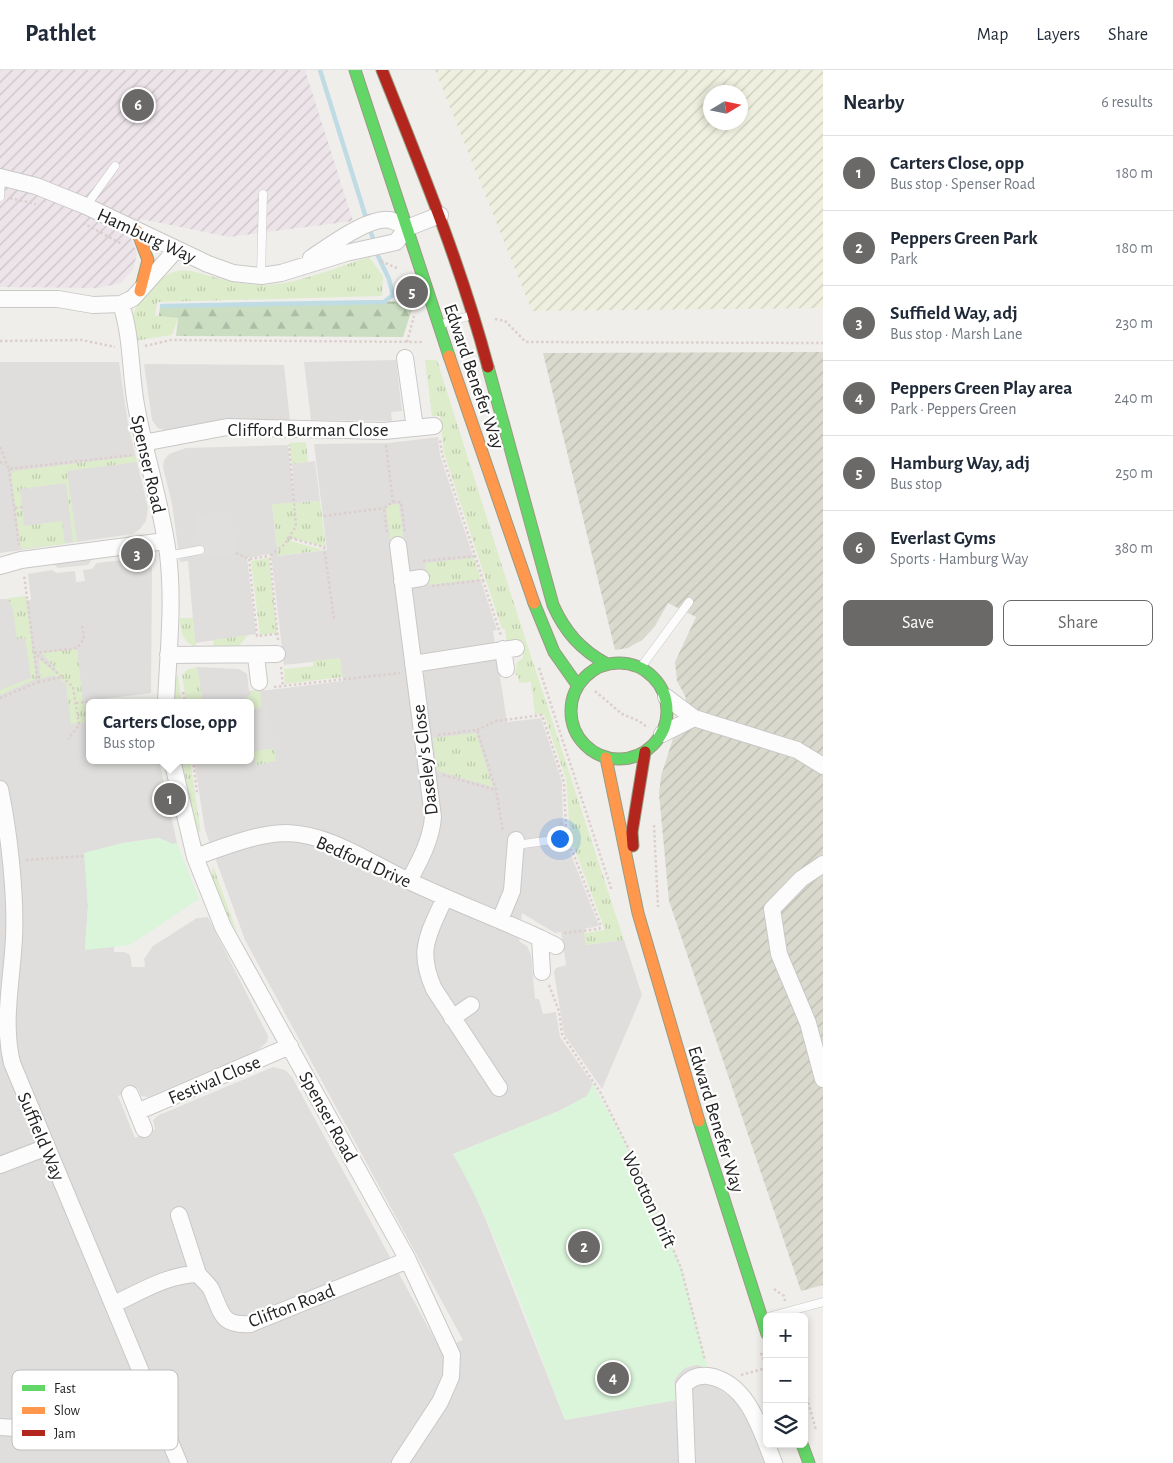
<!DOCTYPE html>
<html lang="en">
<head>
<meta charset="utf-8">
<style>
  body { margin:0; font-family:"Alegreya Sans",sans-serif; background:#f2f2f3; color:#1f2937 }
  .controls { position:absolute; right:15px; bottom:15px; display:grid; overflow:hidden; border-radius:8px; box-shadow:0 2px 8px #0003 }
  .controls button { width:45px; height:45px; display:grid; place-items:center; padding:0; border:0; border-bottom:1px solid #e0e1e3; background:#fff; color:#1f2937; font:25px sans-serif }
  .compass { position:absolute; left:703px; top:15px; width:45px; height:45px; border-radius:50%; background:#fff; box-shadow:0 2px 8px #0003; rotate:80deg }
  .you { position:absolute; left:559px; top:768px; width:18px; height:18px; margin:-12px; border:4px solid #fff; border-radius:50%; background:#1a73e8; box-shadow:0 0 0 8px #1a73e833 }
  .badge { display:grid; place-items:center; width:32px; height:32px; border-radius:50%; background:#6a6968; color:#fff; font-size:16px; font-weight:700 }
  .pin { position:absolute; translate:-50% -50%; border:2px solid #fff; box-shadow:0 1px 5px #0006 }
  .popup { position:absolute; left:86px; top:629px; width:168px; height:65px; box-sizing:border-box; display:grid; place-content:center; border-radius:8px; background:#fff; filter:drop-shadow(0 1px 4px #0005); font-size:16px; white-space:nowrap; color:#747a83 }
  .popup b { font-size:19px; color:#1f2937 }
  .popup::after { content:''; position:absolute; left:50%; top:100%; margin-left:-10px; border:10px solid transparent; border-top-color:#fff }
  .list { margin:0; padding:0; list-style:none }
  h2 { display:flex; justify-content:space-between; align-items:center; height:65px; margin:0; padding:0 20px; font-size:21px }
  h2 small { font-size:16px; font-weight:400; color:#747a83 }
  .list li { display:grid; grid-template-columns:32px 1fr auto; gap:15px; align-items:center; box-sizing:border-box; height:75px; padding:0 20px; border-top:1px solid #e0e1e3 }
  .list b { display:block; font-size:19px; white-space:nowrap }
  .list p { margin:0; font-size:16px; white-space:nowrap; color:#747a83 }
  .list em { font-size:16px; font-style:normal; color:#747a83 }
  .actions { display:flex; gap:10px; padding:15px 20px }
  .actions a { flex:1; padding:11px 0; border:1px solid #6a6968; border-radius:8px; text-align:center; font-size:18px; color:#6a6968 }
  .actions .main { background:#6a6968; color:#fff }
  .icon { flex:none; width:28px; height:28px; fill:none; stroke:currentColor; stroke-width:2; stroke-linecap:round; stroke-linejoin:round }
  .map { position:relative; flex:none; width:823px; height:1393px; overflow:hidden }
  header { display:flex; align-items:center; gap:30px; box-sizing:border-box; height:70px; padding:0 25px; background:#fff; border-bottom:1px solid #e0e1e3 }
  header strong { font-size:24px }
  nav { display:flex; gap:28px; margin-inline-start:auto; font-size:18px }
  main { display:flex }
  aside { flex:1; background:#fff }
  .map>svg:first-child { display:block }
  .residential { fill:#dfdedc }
  .industrial { fill:url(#industrial-furrows) }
  .construction { fill:url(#construction-furrows) }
  .farmland { fill:url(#farmland-furrows); fill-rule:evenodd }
  .grass { fill:url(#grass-tufts) }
  .forest { fill:url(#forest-firs) }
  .park { fill:#daf5da }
  .parking { fill:#e0dfde }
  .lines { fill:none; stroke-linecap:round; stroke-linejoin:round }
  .stream { stroke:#bfdbe3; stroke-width:4.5 }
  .lane-casing { stroke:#c9c8c7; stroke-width:9 }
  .street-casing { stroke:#c9c8c7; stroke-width:18 }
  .fast-casing { stroke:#999a82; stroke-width:13 }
  .slow-casing { stroke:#999a82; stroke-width:13 }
  .jam-casing { stroke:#999a82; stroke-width:13 }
  .path { stroke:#dccecd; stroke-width:2.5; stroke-dasharray:2.5 2.5; stroke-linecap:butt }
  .lane { stroke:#fdfcfc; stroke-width:8 }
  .street { stroke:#fdfcfc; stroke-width:16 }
  .fast { stroke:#63d668; stroke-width:11 }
  .slow { stroke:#ff974d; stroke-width:11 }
  .jam { stroke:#b3261e; stroke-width:11 }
  .labels { text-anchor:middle; stroke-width:4.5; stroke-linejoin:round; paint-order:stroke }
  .street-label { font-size:19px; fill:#222; stroke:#fff }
  .key { fill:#fff; stroke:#bdbdbd; stroke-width:1 }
  .key-label { font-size:14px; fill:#222 }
</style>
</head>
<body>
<header>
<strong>Pathlet</strong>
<nav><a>Map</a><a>Layers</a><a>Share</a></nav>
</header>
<main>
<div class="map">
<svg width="823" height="1393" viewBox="0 0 823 1393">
  <defs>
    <pattern id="industrial-furrows" width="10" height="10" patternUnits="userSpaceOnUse" patternTransform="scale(1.25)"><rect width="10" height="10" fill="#ede4e9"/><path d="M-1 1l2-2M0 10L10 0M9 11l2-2" fill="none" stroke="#cbc3c8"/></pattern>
    <pattern id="construction-furrows" width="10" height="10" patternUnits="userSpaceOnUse" patternTransform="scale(1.25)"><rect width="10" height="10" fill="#d9d9cd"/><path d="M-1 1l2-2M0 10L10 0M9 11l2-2" fill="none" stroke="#babab0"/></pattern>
    <pattern id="farmland-furrows" width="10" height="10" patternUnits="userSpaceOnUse" patternTransform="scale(1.25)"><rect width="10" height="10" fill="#efefdf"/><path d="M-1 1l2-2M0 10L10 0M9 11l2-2" fill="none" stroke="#cdcdbf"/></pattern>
    <pattern id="grass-tufts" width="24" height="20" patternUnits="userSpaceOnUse" patternTransform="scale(1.25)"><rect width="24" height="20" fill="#ddeccb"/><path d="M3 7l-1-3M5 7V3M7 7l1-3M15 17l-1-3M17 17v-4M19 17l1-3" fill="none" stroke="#bdcaae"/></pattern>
    <pattern id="forest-firs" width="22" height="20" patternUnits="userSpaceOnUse" patternTransform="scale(1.25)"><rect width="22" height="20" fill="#cbdec1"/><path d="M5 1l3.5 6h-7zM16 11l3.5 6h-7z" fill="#aebea6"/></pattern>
  </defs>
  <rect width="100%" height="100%" fill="#f0eeeb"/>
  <path class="residential" d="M396,290L402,341L391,342L392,351L311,350L304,292Z
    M0,292H119L128,354L148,438L146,451L139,460L132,464L0,483Z
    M144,294L284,295L290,351L227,352L164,360L158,358L152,350Z
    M438,367L440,385L497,560L493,561L507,652L541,648L562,712L563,750L570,782L599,856L584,859L586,875L624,870L642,925L602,1019L564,964L554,902L556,898L566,895L561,862L555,863L522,843L519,871L527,876L531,885L535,929H539L543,944L556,942L560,967L593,1014L587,1026L559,1041L453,1084L469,1111L488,1155L565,1350L676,1330L674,1311L678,1304L684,1298L700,1294L707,1311L736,1331L748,1348L768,1393H0V529L31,530L28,504L52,500L57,503L75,501L76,512L85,511L83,500L92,499L97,493L142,488L149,493L152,498L151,623L103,629V633H90V690H159L177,773L173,774L158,768L123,773L85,783L88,836L85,879L114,877V882H124L130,885L132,897H145L144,889L153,876L197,848L208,847L268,966L267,972L258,980L148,1027L141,1026L138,1018L118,1026L135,1068L155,1059L153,1050L159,1045L273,997L285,1000L292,1007L440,1279L463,1270L245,870L205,760L194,690H250V633H203L197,597L239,599L247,604L249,621L269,620L343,611L340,589L284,595L271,484L247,488L256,564L195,573L188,491L180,492L172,434L163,397L164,390L169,384L186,378L288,375L294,433L272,434L278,486L327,480L314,374L389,373Z"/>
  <path class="industrial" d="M0,0H305L353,151L229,167L141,149L130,166L137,183L133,200L121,213L99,218L0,217Z"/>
  <path class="construction" d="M823,282V1215L801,1221L669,831L659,724L661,706L686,628L677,611L675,592L696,547L668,533L655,556L642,570L628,578L615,580L543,283Z"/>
  <path class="farmland" d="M435,0H823V238L532,241ZM710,22H740V52H710Z"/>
  <path class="grass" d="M369,187L383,206L382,226L157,232L155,245L178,248L172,265L134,271C132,243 131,240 150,220C173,193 187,199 217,208C231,211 248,215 262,215C296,215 337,197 369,187Z
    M425,290H437L515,537L624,870L586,875L584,863L605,860L574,777L571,778L566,709L544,644H535L531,612L519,613L518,606L515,604L517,592L523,588L521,575L507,576L505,559H502L444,383L440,346H432Z
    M306,372L308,392L292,394L289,373Z
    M135,386L137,392L67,401L77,472H73L66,413L20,419L24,456L62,451L65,474L21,479L11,405L14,401Z
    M320,431L326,477L292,468L290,471L324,480L278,486L272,434Z
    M399,434L404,471L391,473L386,438L389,435Z
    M269,488L277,563L260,565L251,491Z
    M474,488L481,509L428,515L425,493Z
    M26,526L36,607L40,606L39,589L55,602L57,600L42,583L77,579L83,633L96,632L90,633V652L71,654L66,614L54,605L33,610L0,625V620L31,608L25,568L17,569L13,540L8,528Z
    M180,548H193L196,577C182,572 180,561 180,548Z
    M248,565L239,576L214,577L213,570Z
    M340,588L343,607L285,614L284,599L313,596V591Z
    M197,597L203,633H186L182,605L187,600Z
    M178,604L182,633H173L174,614Z
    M260,620L262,637L250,640V633H247L246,628L250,626L251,621Z
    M476,663L493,717L437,701L433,668Z
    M274,678L276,691L256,695L253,681Z
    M179,690H190L201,763L196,759Z
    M213,796L238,865C228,846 208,818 213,796Z"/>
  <path class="forest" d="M411,231L414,233L403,267L176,266L178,248L159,246L160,237Z"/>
  <path class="park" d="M159,768L173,774L177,773L199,829L130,875L85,880L88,836L84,783L123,773Z
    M593,1014L643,1107L681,1198L708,1298C693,1291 682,1297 674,1311L676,1330L565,1350C531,1263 499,1164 453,1084L559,1041L587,1026Z"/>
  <path class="parking" d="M315,391L320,431L294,433L292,394Z
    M231,441L236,483L201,488L196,445Z
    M93,488L88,495L58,498L52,493Z
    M269,636L274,678L253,681L250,640Z"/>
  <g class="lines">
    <path class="stream" d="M320,0L367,151
      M369,158L373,168
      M162,236L384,232L393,225L389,209L378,186"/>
    <g class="lane-casing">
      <path id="lane" d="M0,127L1,107
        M86,136L115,96
        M261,206L263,124
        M442,254L472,245
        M168,486L200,480
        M641,597L689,532
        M516,775L560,769
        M768,1247L823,1232"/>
    </g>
    <g class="street-casing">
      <path id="street" d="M0,107L36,116L86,136L208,194L233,203L261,206L281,203L346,183L396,172L407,158L440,145
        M311,188C328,177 369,146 390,150C396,151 402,156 407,158
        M0,229H58L93,235L121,234
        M405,288L415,358
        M143,373L227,357L384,361L434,356
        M398,475L433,747C431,771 420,790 409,811
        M0,496L21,490L165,471
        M402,511L421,508
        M503,579L506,599
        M168,585L277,584
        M256,586L259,612
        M413,594L516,578
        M666,627L694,648L797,680L823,696
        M166,633C168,584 174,533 168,484C161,433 145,385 136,335C130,301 132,267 121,234L133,228L176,180
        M662,664L694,648
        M172,690L195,787L223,857L408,1190L452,1285L451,1307L440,1332L400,1393
        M0,719C9,762 16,824 14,868C12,910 2,952 12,993L179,1393
        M195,787C224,777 257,763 287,763C330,764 370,793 407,810C451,831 496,848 540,868L542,902
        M823,794L801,809L772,839L779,884L808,953L823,1009
        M445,827C429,864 416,879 434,919L499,1018
        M500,850L512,821L516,770
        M540,868L556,876
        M452,948L471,935
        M130,1024L144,1059
        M137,1042L290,976
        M0,1095L47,1077
        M179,1145L198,1204
        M114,1234C140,1222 169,1204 198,1204C202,1209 208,1214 211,1219C222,1242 220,1256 250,1254L408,1190
        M0,1357L62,1361L84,1358L152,1329
        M687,1393L684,1316C690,1308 698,1305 708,1306C748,1312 761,1361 774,1393"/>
    </g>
    <g class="fast-casing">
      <path id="fast" d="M355,0L449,286
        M488,297L553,535C565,562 581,580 607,594
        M534,533L554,582L578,616
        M571 641a48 48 0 1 1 96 0a48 48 0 1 1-96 0Z
        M699,1051L767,1264
        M802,1374L809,1393"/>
    </g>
    <g class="slow-casing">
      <path id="slow" d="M137,161L148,190L140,221
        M449,286L534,533
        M606,688L638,843L699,1051"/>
    </g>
    <g class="jam-casing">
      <path id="jam" d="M382,0C421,98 461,195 488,297
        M633,776L632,762L645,682"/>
    </g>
    <path class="path" d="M10,128L36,134
      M83,153L122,174
      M381,191L399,199
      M495,249L505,251L526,272L823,273
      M0,271L82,270L115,277
      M407,272L414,246
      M145,276L171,270L424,272
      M386,375L393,432L384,438L387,464
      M0,377L9,399L133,385
      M0,392L5,394
      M9,399L19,475
      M393,432H401L405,462
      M15,438L23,437
      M324,446L384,438
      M290,468L324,477L334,549
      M236,483L249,489L270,486
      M249,489L257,566L278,564
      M423,491L475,486
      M483,510L501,566
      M432,516L483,510L442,384L440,369
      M278,570L270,486L285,474L296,456L289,375
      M281,597L283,616
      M539,598L612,821
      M62,607L73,617L79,655L68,669
      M38,612L62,607L35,583L77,578L84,569L82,555
      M274,617L400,603
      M595,621L622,644L639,651L648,658
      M183,622L185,633
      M0,628L38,612L24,505
      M76,633L98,631V633
      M477,660L496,651L542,645L564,712L566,760
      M438,665L477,660L496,720L503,761
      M193,690L197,723
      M443,705L496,720
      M654,755L658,837
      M559,758V754L565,753
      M26,790L84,786
      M564,863L599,859L601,856L572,780H569L568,776
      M549,915L559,941L562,964L600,1022L643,1107L681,1198L705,1290
      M774,1219L784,1226L785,1231
      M761,1283L767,1299
      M741,1305L766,1298
      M804,1318L816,1360"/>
    <use href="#lane" class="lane"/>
    <use href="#street" class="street"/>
    <use href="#fast" class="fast"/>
    <use href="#slow" class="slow"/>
    <use href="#jam" class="jam"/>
  </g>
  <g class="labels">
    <g class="street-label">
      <text transform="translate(147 165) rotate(25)" y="7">Hamburg Way</text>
      <text transform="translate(475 306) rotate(71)" y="7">Edward Benefer Way</text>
      <text x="308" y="366">Clifford Burman Close</text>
      <text transform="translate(149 394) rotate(77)" y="7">Spenser Road</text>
      <text transform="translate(424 690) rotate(-97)" y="7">Daseley's Close</text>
      <text transform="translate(364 791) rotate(24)" y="7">Bedford Drive</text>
      <text transform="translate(214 1009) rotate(-23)" y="7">Festival Close</text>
      <text transform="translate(329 1046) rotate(61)" y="7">Spenser Road</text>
      <text transform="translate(717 1049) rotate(73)" y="7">Edward Benefer Way</text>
      <text transform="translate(42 1066) rotate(67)" y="7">Suffield Way</text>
      <text transform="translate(650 1129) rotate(65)" y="7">Wootton Drift</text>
      <text transform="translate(291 1235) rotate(-21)" y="7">Clifton Road</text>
    </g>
  </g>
  <rect x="12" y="1300" width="166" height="80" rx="8" class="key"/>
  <rect x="22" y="1315" width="23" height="6" fill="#63d668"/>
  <rect x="22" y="1337" width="23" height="7" fill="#ff974d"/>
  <rect x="22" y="1360" width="23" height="6" fill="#b3261e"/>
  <g class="key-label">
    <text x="54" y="1323">Fast</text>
    <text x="54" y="1345">Slow</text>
    <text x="54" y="1368">Jam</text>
  </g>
</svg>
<div class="controls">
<button>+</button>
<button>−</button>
<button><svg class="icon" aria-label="layers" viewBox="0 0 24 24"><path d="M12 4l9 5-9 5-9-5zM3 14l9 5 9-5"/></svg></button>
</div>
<svg class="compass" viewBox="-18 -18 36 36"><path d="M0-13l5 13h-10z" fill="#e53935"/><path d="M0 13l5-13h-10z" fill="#747a83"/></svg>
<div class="you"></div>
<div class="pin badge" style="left:170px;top:729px">1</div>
<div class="popup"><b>Carters Close, opp</b>Bus stop</div>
<div class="pin badge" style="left:584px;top:1177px">2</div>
<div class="pin badge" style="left:137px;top:484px">3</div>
<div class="pin badge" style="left:613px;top:1308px">4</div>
<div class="pin badge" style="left:412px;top:222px">5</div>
<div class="pin badge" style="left:138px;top:35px">6</div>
</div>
<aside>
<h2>Nearby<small>6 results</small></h2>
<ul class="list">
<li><span class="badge">1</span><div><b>Carters Close, opp</b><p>Bus stop · Spenser Road</p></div><em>180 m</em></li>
<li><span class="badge">2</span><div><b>Peppers Green Park</b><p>Park</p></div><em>180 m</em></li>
<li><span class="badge">3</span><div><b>Suffield Way, adj</b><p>Bus stop · Marsh Lane</p></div><em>230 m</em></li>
<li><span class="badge">4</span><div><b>Peppers Green Play area</b><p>Park · Peppers Green</p></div><em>240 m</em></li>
<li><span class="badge">5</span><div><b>Hamburg Way, adj</b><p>Bus stop</p></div><em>250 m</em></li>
<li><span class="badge">6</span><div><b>Everlast Gyms</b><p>Sports · Hamburg Way</p></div><em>380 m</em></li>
</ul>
<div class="actions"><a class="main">Save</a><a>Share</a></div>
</aside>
</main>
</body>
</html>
